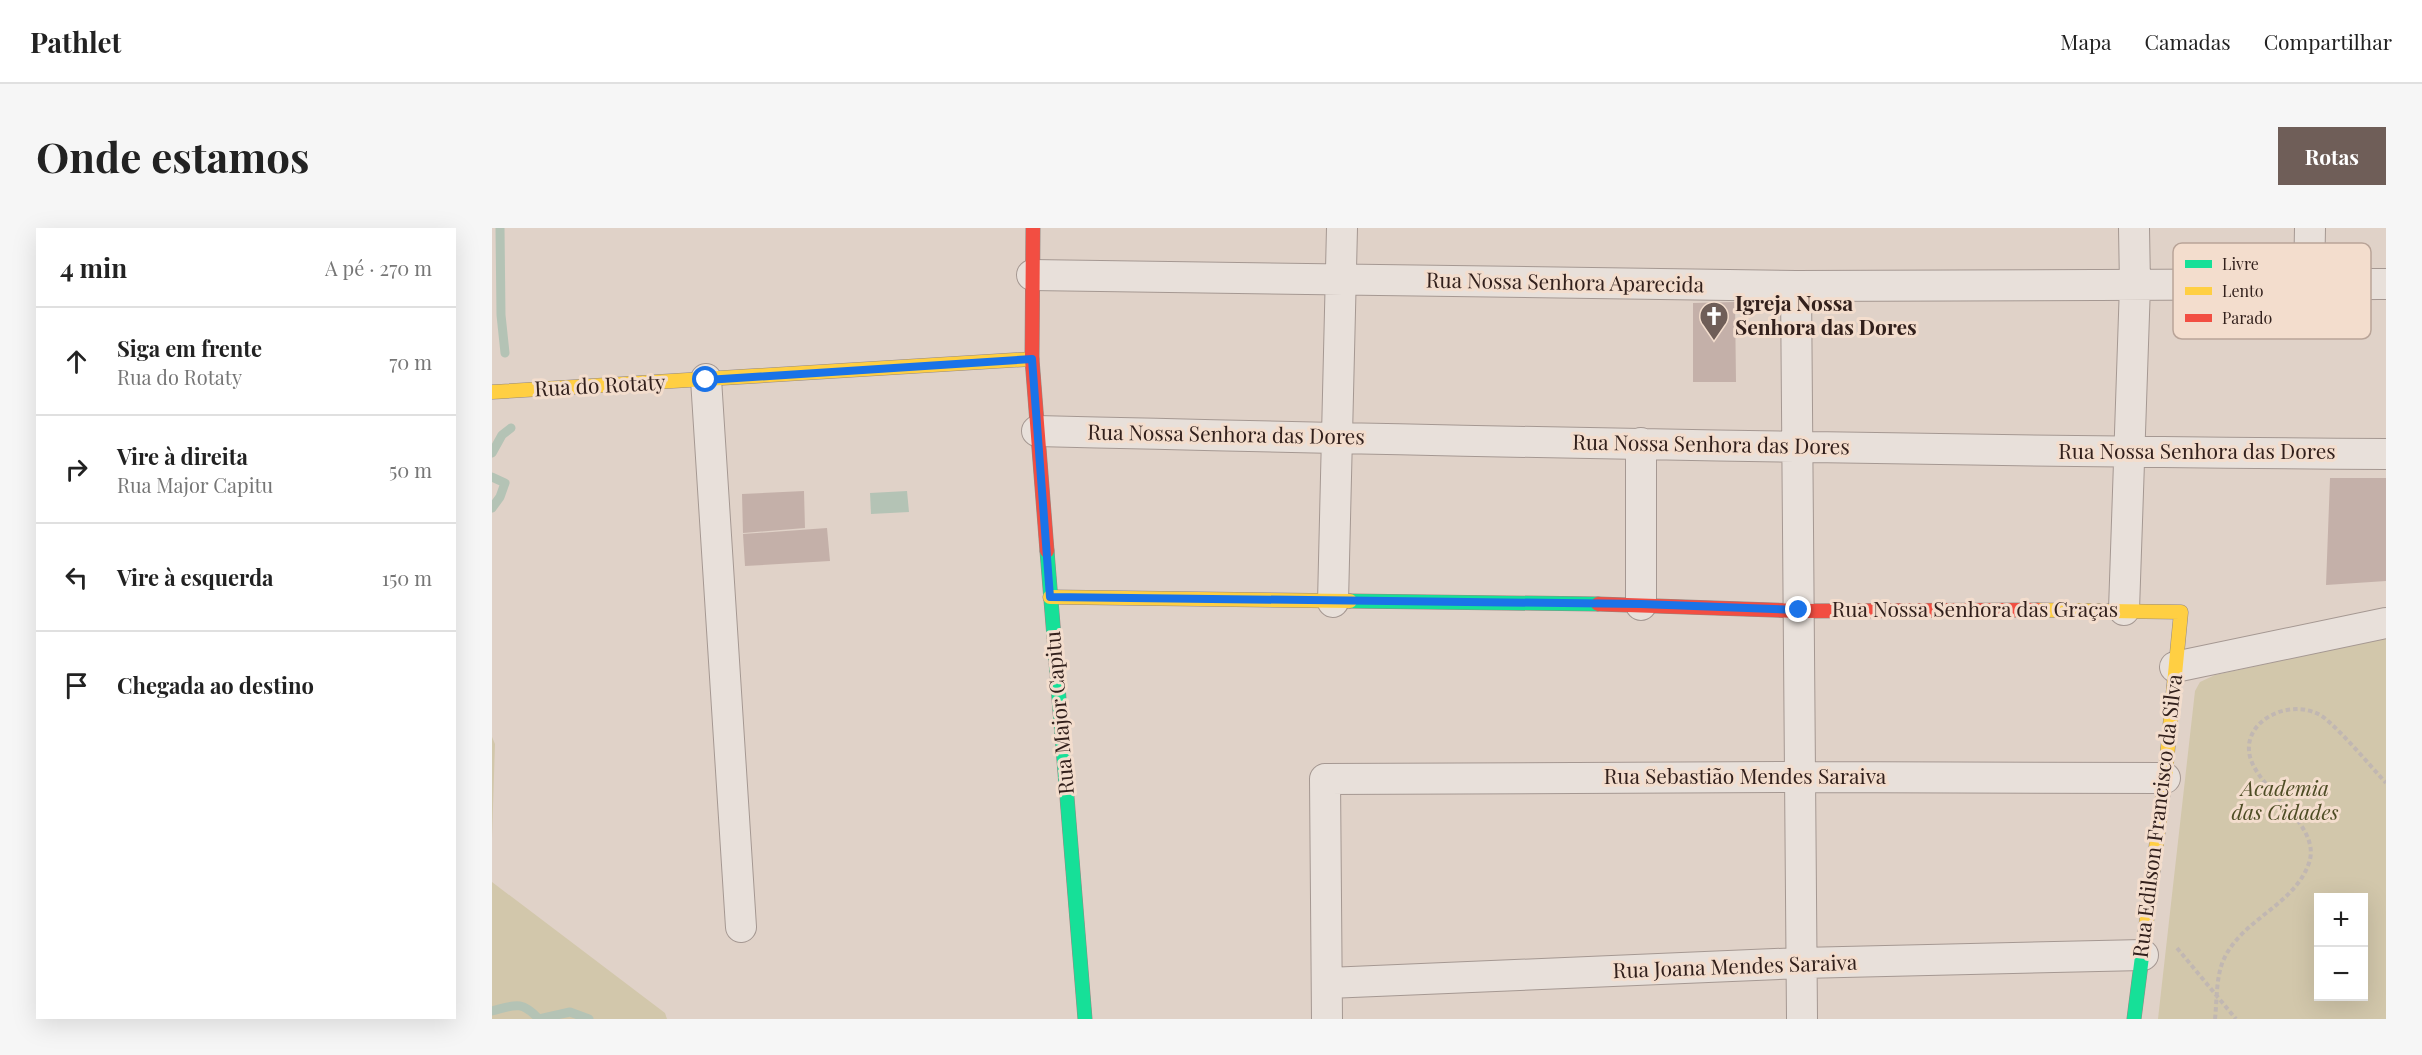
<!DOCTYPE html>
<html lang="pt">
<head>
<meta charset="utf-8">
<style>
  body { margin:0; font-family:"Playfair Display",serif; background:#f6f6f6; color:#222 }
  .controls { position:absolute; right:18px; bottom:18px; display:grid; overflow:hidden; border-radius:0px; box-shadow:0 6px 24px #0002 }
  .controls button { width:54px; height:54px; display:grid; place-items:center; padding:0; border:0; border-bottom:2px solid #e0e0e0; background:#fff; color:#222; font:30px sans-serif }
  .stop { position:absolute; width:18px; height:18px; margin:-14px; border:4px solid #1a73e8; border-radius:50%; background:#fff }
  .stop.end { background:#1a73e8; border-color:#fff; box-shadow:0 2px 6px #0008 }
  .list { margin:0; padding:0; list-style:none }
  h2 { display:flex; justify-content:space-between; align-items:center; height:78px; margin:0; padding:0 24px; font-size:26px }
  h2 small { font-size:20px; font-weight:400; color:#767676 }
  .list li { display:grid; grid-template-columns:39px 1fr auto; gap:18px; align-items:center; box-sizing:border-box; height:108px; padding:0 24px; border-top:2px solid #e0e0e0 }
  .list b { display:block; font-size:22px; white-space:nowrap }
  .list p { margin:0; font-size:20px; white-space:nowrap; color:#767676 }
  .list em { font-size:20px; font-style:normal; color:#767676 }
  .icon { flex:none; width:33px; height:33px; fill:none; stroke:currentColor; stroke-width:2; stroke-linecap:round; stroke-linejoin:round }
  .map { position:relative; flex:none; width:1894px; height:791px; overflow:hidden; border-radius:0px }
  header { display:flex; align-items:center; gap:36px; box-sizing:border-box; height:84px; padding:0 30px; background:#fff; border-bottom:2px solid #e0e0e0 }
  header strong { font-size:28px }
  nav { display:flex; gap:33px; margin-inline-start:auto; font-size:21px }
  .intro { display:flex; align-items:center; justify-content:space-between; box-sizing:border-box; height:144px; padding:0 36px }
  h1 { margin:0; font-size:42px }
  .button { padding:15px 27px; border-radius:0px; background:#6f5e58; color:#fff; font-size:21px; font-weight:700 }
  main { display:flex; gap:36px; padding:0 36px }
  aside { flex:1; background:#fff; border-radius:0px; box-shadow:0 6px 24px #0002 }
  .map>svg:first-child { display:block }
  .green { fill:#d2c7ab; fill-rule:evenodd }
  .water { fill:#b4c3b5 }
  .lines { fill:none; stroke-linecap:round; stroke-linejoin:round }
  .stream { stroke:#b4c3b5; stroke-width:9 }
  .building { fill:#c4b0a9 }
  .street-casing { stroke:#a59892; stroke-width:32 }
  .fast-casing { stroke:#948882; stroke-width:15 }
  .slow-casing { stroke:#948882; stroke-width:15 }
  .jam-casing { stroke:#948882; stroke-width:15 }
  .path { stroke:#c1b7b2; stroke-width:4; stroke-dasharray:4.5 3; stroke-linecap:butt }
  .street { stroke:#e8e0da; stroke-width:30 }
  .fast { stroke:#16e098; stroke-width:14 }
  .slow { stroke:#ffcf43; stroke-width:14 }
  .jam { stroke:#f24e42; stroke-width:14 }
  .route { stroke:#1a73e8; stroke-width:8 }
  .labels { text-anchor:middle; stroke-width:6; stroke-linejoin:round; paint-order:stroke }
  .street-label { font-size:21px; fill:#32201c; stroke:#f3ddcd }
  .poi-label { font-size:21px; font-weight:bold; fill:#32201c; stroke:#f3ddcd; text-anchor:start }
  .park-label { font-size:21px; font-style:italic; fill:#4d4c24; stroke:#f3ddcd }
  .key { fill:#f3ddcd; stroke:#b9a498; stroke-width:1.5 }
  .key-label { font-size:16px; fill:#32201c }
</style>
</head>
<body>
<header>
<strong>Pathlet</strong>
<nav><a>Mapa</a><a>Camadas</a><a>Compartilhar</a></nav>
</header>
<div class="intro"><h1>Onde estamos</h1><a class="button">Rotas</a></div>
<main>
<aside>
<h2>4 min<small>A pé · 270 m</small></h2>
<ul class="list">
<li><svg class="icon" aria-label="ahead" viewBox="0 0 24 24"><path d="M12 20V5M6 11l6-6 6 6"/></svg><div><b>Siga em frente</b><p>Rua do Rotaty</p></div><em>70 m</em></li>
<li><svg class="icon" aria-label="right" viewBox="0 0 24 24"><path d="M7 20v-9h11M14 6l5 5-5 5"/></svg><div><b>Vire à direita</b><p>Rua Major Capitu</p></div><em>50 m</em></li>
<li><svg class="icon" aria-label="left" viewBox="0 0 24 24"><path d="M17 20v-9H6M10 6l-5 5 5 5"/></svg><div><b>Vire à esquerda</b></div><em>150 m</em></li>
<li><svg class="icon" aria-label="arrive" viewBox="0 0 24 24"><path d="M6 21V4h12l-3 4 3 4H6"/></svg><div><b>Chegada ao destino</b></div></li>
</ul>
</aside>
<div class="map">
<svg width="1894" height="791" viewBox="0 0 1894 791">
  <rect width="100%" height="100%" fill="#e0d2c8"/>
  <path class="green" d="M1894,410V791H1666L1703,463L1708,454L1723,447ZM1826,670H1872V768H1826Z
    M0,509L3,516L0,611Z
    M0,654L173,785L175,791H0Z"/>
  <path class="water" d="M415,263L417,284L379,286L378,265Z"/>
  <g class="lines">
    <path class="stream" d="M8,0L9,87L13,125
      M0,225L10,207L19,200
      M0,249L13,255L8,269L0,280
      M0,783C23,777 29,772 47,791L78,784L97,791"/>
  </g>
  <path class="building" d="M1243,74L1244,154H1201V75Z
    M1838,250H1894V353L1834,357Z
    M312,263L313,300L251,305L250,266Z
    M335,300L338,333L253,338L251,306Z"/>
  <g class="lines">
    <g class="street-casing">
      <path id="street" d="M540,47L1304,58L1894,56
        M1817,55L1818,0
        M1304,58L1310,791
        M214,151L249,699
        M545,203C995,214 1444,223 1894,226
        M841,374L850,0
        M1149,377V215
        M1632,382L1643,57L1642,0
        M1683,439L1894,395
        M836,755L1309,735L1651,727
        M835,791L833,551L1307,549L1673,550"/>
    </g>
    <g class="fast-casing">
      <path id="fast" d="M555,323L593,791
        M858,373L1106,376
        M1642,791L1653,705"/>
    </g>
    <g class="slow-casing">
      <path id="slow" d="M0,164L540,131
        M558,369L858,373
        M1545,382L1689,384L1673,550L1653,705"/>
    </g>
    <g class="jam-casing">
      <path id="jam" d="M541,0L540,131L555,323
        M1106,376L1307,383L1545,382"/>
    </g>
    <path class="path" d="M1685,720L1744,791
      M1723,791C1725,772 1724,750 1731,733C1749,691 1802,678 1817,635C1830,598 1770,564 1759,532C1745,492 1804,465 1835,492C1856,511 1875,534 1894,555"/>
    <use href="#street" class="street"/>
    <use href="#fast" class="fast"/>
    <use href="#slow" class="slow"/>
    <use href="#jam" class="jam"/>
  </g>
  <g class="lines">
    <path class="route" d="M214,152L540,131L558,369L1149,376L1307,382"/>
  </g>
  <defs>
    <g id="church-pin" transform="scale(1.5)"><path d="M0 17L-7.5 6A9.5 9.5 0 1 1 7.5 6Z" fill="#6f5e58" stroke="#f3ddcd"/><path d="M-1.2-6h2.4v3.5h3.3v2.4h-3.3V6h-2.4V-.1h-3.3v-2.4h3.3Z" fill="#fff"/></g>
  </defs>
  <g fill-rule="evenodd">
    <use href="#church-pin" x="1222" y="88"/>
  </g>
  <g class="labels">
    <g class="street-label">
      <text transform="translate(1073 55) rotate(1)" y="7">Rua Nossa Senhora Aparecida</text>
      <text transform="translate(108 158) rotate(-3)" y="7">Rua do Rotaty</text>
      <text transform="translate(734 207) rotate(1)" y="7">Rua Nossa Senhora das Dores</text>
      <text transform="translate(1219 217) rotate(1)" y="7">Rua Nossa Senhora das Dores</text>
      <text x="1705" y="231">Rua Nossa Senhora das Dores</text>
      <text x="1483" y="389">Rua Nossa Senhora das Graças</text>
      <text transform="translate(568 485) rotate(-95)" y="7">Rua Major Capitu</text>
      <text x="1253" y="556">Rua Sebastião Mendes Saraiva</text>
      <text transform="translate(1666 588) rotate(-83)" y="7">Rua Edilson Francisco da Silva</text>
      <text transform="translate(1243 739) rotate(-2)" y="7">Rua Joana Mendes Saraiva</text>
    </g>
    <g class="poi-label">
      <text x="1243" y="83">Igreja Nossa<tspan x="1243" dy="24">Senhora das Dores</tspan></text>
    </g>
    <g class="park-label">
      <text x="1793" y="568">Academia<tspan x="1793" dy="24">das Cidades</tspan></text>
    </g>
  </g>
  <rect x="1681" y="15" width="198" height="96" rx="9" class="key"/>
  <rect x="1693" y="32" width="27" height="8" fill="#16e098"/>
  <rect x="1693" y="59" width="27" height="8" fill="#ffcf43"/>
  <rect x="1693" y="86" width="27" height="8" fill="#f24e42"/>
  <g class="key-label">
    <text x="1730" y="42">Livre</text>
    <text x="1730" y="69">Lento</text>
    <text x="1730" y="96">Parado</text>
  </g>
</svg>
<div class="controls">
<button>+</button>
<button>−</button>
</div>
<div class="stop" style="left:214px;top:152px"></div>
<div class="stop end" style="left:1307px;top:382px"></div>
</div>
</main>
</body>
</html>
